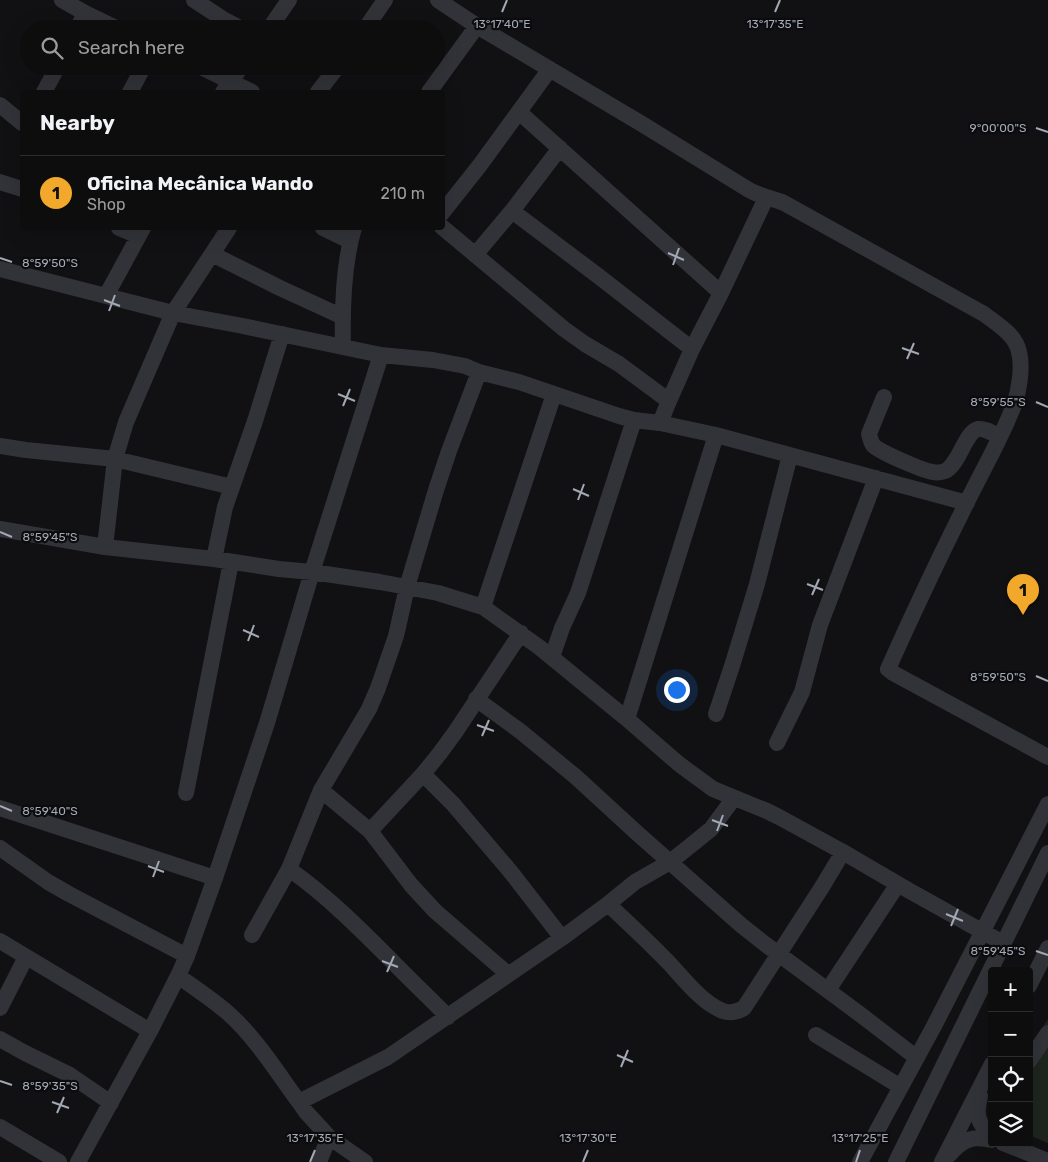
<!DOCTYPE html>
<html lang="en">
<head>
<meta charset="utf-8">
<style>
  body { margin:0; font-family:Rubik,sans-serif; background:#1b1b1c; color:#f1f3f6 }
  .controls { position:absolute; right:15px; bottom:15px; display:grid; overflow:hidden; border-radius:5px; box-shadow:0 5px 20px #0002 }
  .controls button { width:45px; height:45px; display:grid; place-items:center; padding:0; border:0; border-bottom:1px solid #2d2d2e; background:#0d0d0e; color:#f1f3f6; font:25px sans-serif }
  .you { position:absolute; left:676px; top:689px; width:18px; height:18px; margin:-12px; border:4px solid #fff; border-radius:50%; background:#1a73e8; box-shadow:0 0 0 8px #1a73e833 }
  .badge { display:grid; place-items:center; width:32px; height:32px; border-radius:50%; background:#f2a82a; color:#111; font-size:16px; font-weight:700 }
  .pin { position:absolute; translate:-50% -41px; filter:drop-shadow(0 1px 2px #0008) }
  .pin::after { content:''; position:absolute; top:26px; width:18px; height:15px; background:inherit; clip-path:polygon(0 0,100% 0,50% 100%) }
  .list { margin:0; padding:0; list-style:none }
  h2 { display:flex; justify-content:space-between; align-items:center; height:65px; margin:0; padding:0 20px; font-size:21px }
  h2 small { font-size:16px; font-weight:400; color:#9a9c9e }
  .list li { display:grid; grid-template-columns:32px 1fr auto; gap:15px; align-items:center; box-sizing:border-box; height:75px; padding:0 20px; border-top:1px solid #2d2d2e }
  .list b { display:block; font-size:19px; white-space:nowrap }
  .list p { margin:0; font-size:16px; white-space:nowrap; color:#9a9c9e }
  .list em { font-size:16px; font-style:normal; color:#9a9c9e }
  .icon { flex:none; width:28px; height:28px; fill:none; stroke:currentColor; stroke-width:2; stroke-linecap:round; stroke-linejoin:round }
  .map { position:relative; flex:none; width:1048px; height:1162px; overflow:hidden }
  .search { position:absolute; background:#0d0d0e; box-shadow:0 5px 20px #0002; left:20px; top:20px; width:425px; height:55px; display:flex; align-items:center; gap:12px; box-sizing:border-box; padding:0 18px; border-radius:28px; color:#9a9c9e; font-size:19px }
  .panel { position:absolute; background:#0d0d0e; box-shadow:0 5px 20px #0002; left:20px; top:90px; width:425px; height:140px; border-radius:5px }
  .map>svg:first-child { display:block }
  .green { fill:#1e251e }
  .lines { fill:none; stroke-linecap:round; stroke-linejoin:round }
  .minor { stroke:#323338; stroke-width:16 }
  .ticks { fill:none; stroke:#a2a8b4; stroke-width:2 }
  .ticks-label { font-size:12px; text-anchor:middle; fill:#a2a8b4; stroke:#0c0c0e; stroke-width:4.5; stroke-linejoin:round; paint-order:stroke }
</style>
</head>
<body>
<div class="map">
<svg width="1048" height="1162" viewBox="0 0 1048 1162">
  <rect width="100%" height="100%" fill="#111113"/>
  <path class="green" d="M1048,1019V1143L1029,1135V1049Z"/>
  <g class="lines">
    <path class="minor" d="M62,0L85,13L118,29
      M194,0L223,19L242,29
      M438,0L477,26L642,124L749,190C762,197 772,198 784,203L984,314C997,324 1016,335 1019,352C1023,367 1019,391 1014,405C1001,439 982,471 966,504C939,558 913,613 888,669L893,673L1048,757
      M77,29L85,13
      M269,29L289,0
      M365,29L385,0
      M199,66L252,92
      M44,92L58,66
      M130,92L144,66
      M223,92L242,66
      M318,92L338,66
      M429,92L477,26
      M0,105L22,123
      M519,112L721,293
      M0,182L22,189
      M512,211L597,275L692,349
      M442,213L480,165L550,69
      M442,227L564,329L585,344L619,364L669,401L660,423
      M119,228L138,236
      M323,228L350,241
      M212,254L280,288L343,317
      M475,255L512,211L560,148
      M0,269L173,313L243,326L381,355L433,360L465,366L479,372L519,382L619,416L634,420L660,423L716,435L967,503
      M106,296L143,228
      M343,347C342,308 343,265 354,228
      M884,397L869,434C870,438 871,442 873,445C879,452 924,471 933,472C936,473 942,472 945,471C959,465 965,432 978,429C985,428 994,434 1000,437
      M669,401L692,349L721,293L766,198
      M0,446L26,450L115,459L232,487L225,507L214,559
      M232,487L255,421L282,334
      M0,529L105,547L214,559L279,569L312,572L380,582L438,593L483,607L539,647L627,719L679,764L713,789L767,811L779,817L843,852L908,890L1003,943
      M105,547L115,459L126,422L173,313L229,228
      M483,607L554,394
      M552,657L562,628L578,593L634,420
      M476,699L520,731L576,777L637,833L741,925L765,944L861,1015L917,1058
      M716,714L732,666L757,584L790,455
      M627,719L716,435
      M777,743L802,692L820,625L876,478
      M423,774L453,804L510,871L562,938
      M321,790L370,831
      M186,793L231,562
      M0,808L215,878
      M0,848L48,882L69,894L187,956
      M289,869C326,895 358,927 390,959C409,979 429,997 448,1017
      M608,904C628,923 649,942 669,963C683,978 703,1004 723,1011C731,1014 737,1012 744,1008L822,887L843,852
      M252,935L289,869L321,790L369,709L378,688L396,636L407,587L436,490L449,451L479,372
      M0,941L150,1031
      M508,974L435,911L411,885L370,831L423,774L440,753L456,731L521,633
      M178,976C195,988 213,1000 228,1013C256,1038 277,1072 299,1102L388,1057L562,938L608,904L635,882L670,862L695,842L711,829L734,798
      M1029,986L1048,948
      M828,990L898,884
      M0,1008L26,957
      M816,1035L901,1087
      M0,1039L25,1053L70,1075L111,1103
      M1029,1061L1048,1033
      M980,1096C976,1114 976,1123 992,1135
      M299,1102L306,1112L329,1137L365,1162
      M0,1127L59,1162
      M1003,1143L1048,1161
      M949,1155C962,1140 972,1135 992,1140
      M78,1162L150,1031L178,976L187,956L215,878L267,723L312,572L381,355
      M319,1162L329,1137
      M860,1162L934,1026L1048,804
      M896,1162L1048,853
      M942,1162L992,1064"/>
  </g>
  <path class="ticks" d="M502,12L507,0M775,12L780,0M1036,128L1048,132M668,253L684,260M0,258L12,262M673,265L679,248M104,300L120,306M109,311L115,295M902,348L919,354M907,359L914,343M338,394L355,401M1036,402L1048,407M343,406L350,389M573,489L589,496M578,500L584,484M0,532L12,537M807,584L823,590M812,595L819,579M243,630L259,637M248,641L254,625M1036,676L1048,681M477,725L494,731M482,736L489,720M0,806L12,811M712,820L728,826M717,831L723,815M148,866L164,872M153,877L159,861M946,914L963,921M951,926L958,909M1036,951L1048,955M382,961L398,967M387,972L394,956M617,1055L633,1062M621,1067L628,1050M0,1081L12,1085M52,1102L69,1108M57,1113L64,1097M310,1162L315,1150M583,1162L588,1150M856,1162L860,1150"/>
  <g class="ticks-label">
    <text x="502" y="28">13°17'40"E</text>
    <text x="775" y="28">13°17'35"E</text>
    <text x="998" y="132">9°00'00"S</text>
    <text x="50" y="267">8°59'50"S</text>
    <text x="998" y="406">8°59'55"S</text>
    <text x="50" y="541">8°59'45"S</text>
    <text x="998" y="681">8°59'50"S</text>
    <text x="50" y="815">8°59'40"S</text>
    <text x="998" y="955">8°59'45"S</text>
    <text x="50" y="1090">8°59'35"S</text>
    <text x="315" y="1142">13°17'35"E</text>
    <text x="588" y="1142">13°17'30"E</text>
    <text x="860" y="1142">13°17'25"E</text>
  </g>
</svg>
<div class="controls">
<button>+</button>
<button>−</button>
<button><svg class="icon" aria-label="locate" viewBox="0 0 24 24"><circle cx="12" cy="12" r="6"/><path d="M12 2v4M12 18v4M2 12h4M18 12h4"/></svg></button>
<button><svg class="icon" aria-label="layers" viewBox="0 0 24 24"><path d="M12 4l9 5-9 5-9-5zM3 14l9 5 9-5"/></svg></button>
</div>
<div class="you"></div>
<div class="pin badge" style="left:1023px;top:615px">1</div>
<div class="search"><svg class="icon" aria-label="search" viewBox="0 0 24 24"><circle cx="10" cy="10" r="6"/><path d="M15 15l6 6"/></svg>Search here</div>
<section class="panel">
<h2>Nearby<small></small></h2>
<ul class="list">
<li><span class="badge">1</span><div><b>Oficina Mecânica Wando</b><p>Shop</p></div><em>210 m</em></li>
</ul>
</section>
</div>
</body>
</html>
